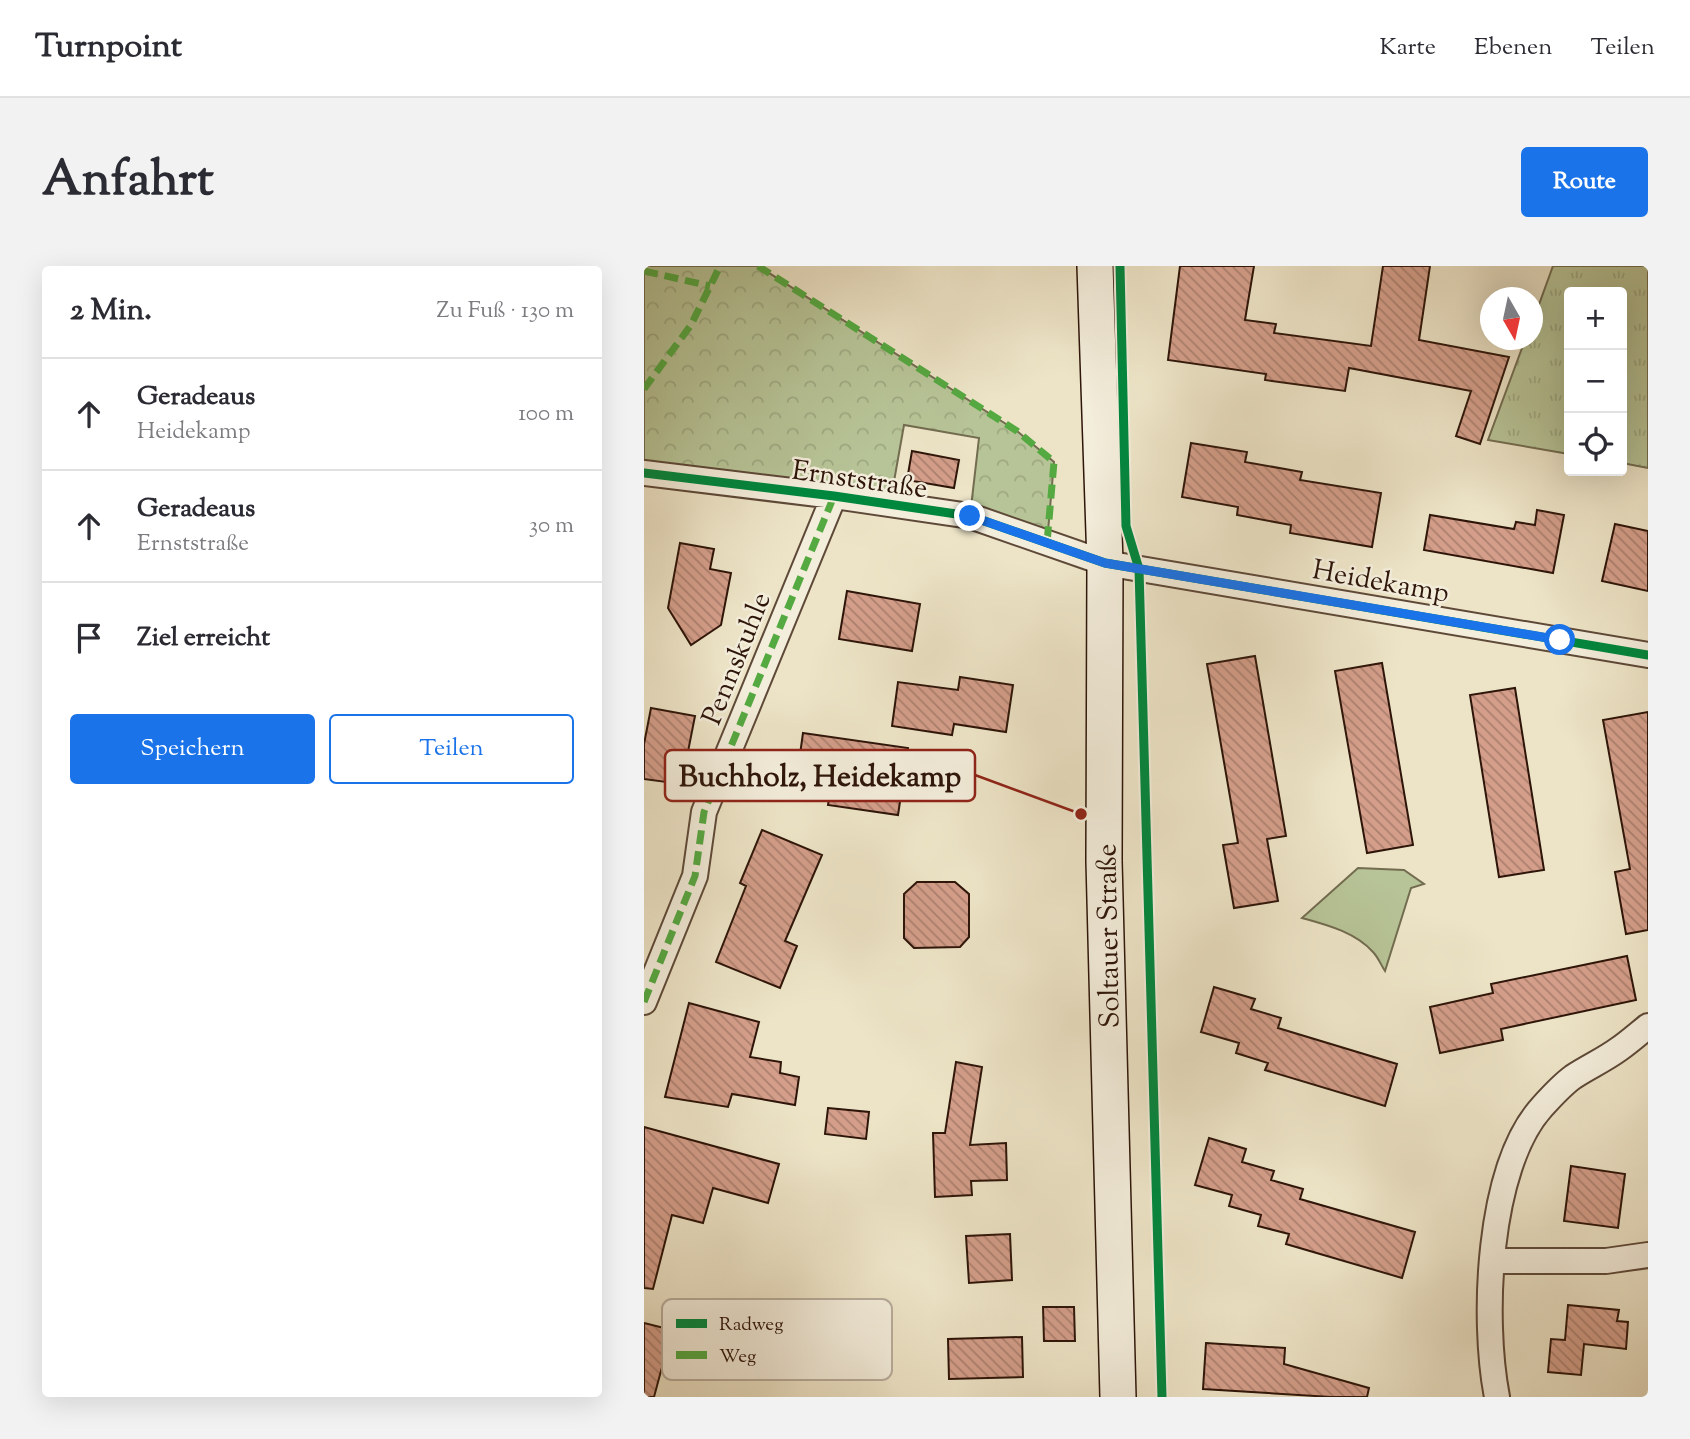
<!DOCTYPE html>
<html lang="de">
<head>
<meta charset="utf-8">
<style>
  body { margin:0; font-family:"Sorts Mill Goudy",serif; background:#f2f2f3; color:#2b2b33 }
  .controls { position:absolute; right:21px; top:21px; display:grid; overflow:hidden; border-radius:7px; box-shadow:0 7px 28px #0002 }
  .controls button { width:63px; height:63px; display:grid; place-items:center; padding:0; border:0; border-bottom:2px solid #e1e1e2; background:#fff; color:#2b2b33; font:35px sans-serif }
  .compass { position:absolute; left:836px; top:21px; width:63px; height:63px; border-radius:50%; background:#fff; box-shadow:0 7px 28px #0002; rotate:171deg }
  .stop { position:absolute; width:21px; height:21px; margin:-16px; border:5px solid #1a73e8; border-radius:50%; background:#fff }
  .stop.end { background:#1a73e8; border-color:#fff; box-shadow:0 2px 7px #0008 }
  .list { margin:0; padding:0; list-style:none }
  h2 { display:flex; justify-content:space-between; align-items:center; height:91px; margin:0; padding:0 28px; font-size:30px }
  h2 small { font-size:23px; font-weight:400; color:#7c7c81 }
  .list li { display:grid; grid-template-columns:46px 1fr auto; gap:21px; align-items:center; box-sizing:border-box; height:112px; padding:0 28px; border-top:2px solid #e1e1e2 }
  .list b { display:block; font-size:26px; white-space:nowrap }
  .list p { margin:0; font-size:23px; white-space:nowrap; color:#7c7c81 }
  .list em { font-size:23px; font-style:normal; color:#7c7c81 }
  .actions { display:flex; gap:14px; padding:21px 28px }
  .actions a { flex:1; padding:16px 0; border:2px solid #1a73e8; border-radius:7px; text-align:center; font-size:24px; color:#1a73e8 }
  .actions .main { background:#1a73e8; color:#fff }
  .icon { flex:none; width:38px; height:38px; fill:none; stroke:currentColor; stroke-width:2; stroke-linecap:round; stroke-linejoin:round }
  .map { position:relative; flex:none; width:1004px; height:1131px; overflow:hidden; border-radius:7px }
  header { display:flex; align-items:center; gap:42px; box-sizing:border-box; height:98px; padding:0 35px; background:#fff; border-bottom:2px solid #e1e1e2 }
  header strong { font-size:33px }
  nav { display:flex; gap:38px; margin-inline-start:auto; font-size:24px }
  .intro { display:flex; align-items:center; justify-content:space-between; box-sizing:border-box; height:168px; padding:0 42px }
  h1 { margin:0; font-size:49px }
  .button { padding:18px 32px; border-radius:7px; background:#1a73e8; color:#fff; font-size:24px; font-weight:700 }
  main { display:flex; gap:42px; padding:0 42px }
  aside { flex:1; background:#fff; border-radius:7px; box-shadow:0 7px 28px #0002 }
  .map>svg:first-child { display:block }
  .grass { fill:url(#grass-tufts); stroke:#726c50; stroke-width:2 }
  .forest { fill:url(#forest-crowns); stroke:#726c50; stroke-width:2 }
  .park { fill:#b7c497; stroke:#726c50; stroke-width:2 }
  .building { fill:url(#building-back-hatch); stroke:#2e1509; stroke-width:2 }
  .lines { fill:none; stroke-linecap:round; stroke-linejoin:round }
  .minor-casing { stroke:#5e4938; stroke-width:28 }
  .secondary-casing { stroke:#2e1509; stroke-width:38 }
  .minor { stroke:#f3eddb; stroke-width:24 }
  .secondary { stroke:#f3eddb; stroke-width:35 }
  .quiet { stroke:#54a941; stroke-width:7; stroke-dasharray:14 7; stroke-linecap:butt }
  .cycleway-casing { stroke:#f3eddb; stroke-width:13 }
  .cycleway { stroke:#00873e; stroke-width:9 }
  .route { stroke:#1a73e8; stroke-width:9 }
  .labels { text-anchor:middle; stroke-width:5; stroke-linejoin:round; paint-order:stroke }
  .street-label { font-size:28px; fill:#2e1509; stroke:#f3eddb }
  .key { fill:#f3eddb; stroke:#b8ac9c; stroke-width:2 }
  .key-label { font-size:19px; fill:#2e1509 }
  .leader { fill:none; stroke:#8f2418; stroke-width:2.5 }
  .callout-dot { fill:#8f2418; stroke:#f3eddb; stroke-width:2.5 }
  .callout { fill:#f3eddb; stroke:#8f2418; stroke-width:2.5 }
  .callout-label { font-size:30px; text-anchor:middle; font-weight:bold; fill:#2e1509 }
</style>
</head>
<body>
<header>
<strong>Turnpoint</strong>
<nav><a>Karte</a><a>Ebenen</a><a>Teilen</a></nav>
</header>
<div class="intro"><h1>Anfahrt</h1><a class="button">Route</a></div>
<main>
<aside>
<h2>2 Min.<small>Zu Fuß · 130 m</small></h2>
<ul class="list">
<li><svg class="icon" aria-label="ahead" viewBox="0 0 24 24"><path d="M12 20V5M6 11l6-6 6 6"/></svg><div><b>Geradeaus</b><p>Heidekamp</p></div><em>100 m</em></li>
<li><svg class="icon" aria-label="ahead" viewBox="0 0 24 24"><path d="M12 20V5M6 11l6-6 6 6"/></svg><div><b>Geradeaus</b><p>Ernststraße</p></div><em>30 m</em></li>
<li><svg class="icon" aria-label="arrive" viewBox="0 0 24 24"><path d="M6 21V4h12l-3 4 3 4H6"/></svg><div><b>Ziel erreicht</b></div></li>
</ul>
<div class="actions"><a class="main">Speichern</a><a>Teilen</a></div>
</aside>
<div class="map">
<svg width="1004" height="1131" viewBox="0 0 1004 1131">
  <defs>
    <pattern id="grass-tufts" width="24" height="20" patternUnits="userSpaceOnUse" patternTransform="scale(1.75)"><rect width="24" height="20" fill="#b7c497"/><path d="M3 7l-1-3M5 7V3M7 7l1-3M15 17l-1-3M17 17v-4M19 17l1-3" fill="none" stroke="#9ea881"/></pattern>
    <pattern id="forest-crowns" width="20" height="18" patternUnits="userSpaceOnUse" patternTransform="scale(1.75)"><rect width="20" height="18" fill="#b7c497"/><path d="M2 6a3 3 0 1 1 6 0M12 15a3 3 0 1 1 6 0" fill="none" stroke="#9ea881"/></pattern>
    <pattern id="building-back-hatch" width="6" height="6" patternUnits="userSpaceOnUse" patternTransform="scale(1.75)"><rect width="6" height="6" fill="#d49e8a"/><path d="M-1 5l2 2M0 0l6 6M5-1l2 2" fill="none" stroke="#ac806f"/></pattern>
  </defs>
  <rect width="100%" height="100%" fill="#ede4c7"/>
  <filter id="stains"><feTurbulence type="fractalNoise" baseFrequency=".00286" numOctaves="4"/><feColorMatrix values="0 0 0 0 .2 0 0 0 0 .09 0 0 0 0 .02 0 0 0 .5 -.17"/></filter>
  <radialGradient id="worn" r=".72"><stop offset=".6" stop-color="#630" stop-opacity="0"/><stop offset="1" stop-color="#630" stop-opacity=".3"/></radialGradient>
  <path class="grass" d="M909,0H1004V202L978,197V26H925V188L844,174L881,74H888L889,55Z"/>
  <path class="forest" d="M0,0H114L373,165L410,196L403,277L326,250L335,172L260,159L246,238L0,207Z"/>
  <path class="park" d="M714,602L760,604L780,618L767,622L741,705C737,699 734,691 729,686C711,666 683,659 658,652Z"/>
  <path class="building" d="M536,0H610L601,54L632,58L630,67L727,80L739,0H786L775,74L865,91L836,178L812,170L827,125L705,102L701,125L621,114L622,108L524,94Z
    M547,177L603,186L601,196L658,206L656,214L737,227L728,281L646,267L647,259L593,249L594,241L538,231Z
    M268,185L315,194L310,222L263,214Z
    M893,244L920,249L909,307L780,284L786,249L870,263L872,256L891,259Z
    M971,258L1004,265V325L958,315Z
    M36,277L70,283L66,303L87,307L77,359L47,379L24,342Z
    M203,325L276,338L268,385L195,373Z
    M611,390L642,570L623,573L634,635L590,642L579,579L594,577L563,398Z
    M738,397L769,579L723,587L691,405Z
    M316,411L369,419L362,466L310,458L308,469L248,460L254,416L314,424Z
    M871,422L900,604L855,611L826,429Z
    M7,442L51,450L39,511L24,508L22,516L0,513V478Z
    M1004,446V664L982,668L971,606L986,603L959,454Z
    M159,467L264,482L254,549L184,539L188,515L153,510Z
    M118,564L178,589L141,675L153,680L136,722L72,696L102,620L96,617Z
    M273,616H311L325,628V671L316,681L270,682L260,672V628Z
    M983,690L992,734L857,763L859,774L796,787L786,741L849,727L847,718Z
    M570,721L611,733L607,743L637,752L634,762L753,798L741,840L621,804L624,797L592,787L595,777L557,766Z
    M45,737L115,756L106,791L137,796L136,807L155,811L151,839L88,828L84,841L21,831Z
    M312,796L338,801L326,879L362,877L363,914L327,915L328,929L291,931L289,867H301Z
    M184,842L225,846L222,873L181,868Z
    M0,861L135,898L124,937L69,922L59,957L28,949L9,1023L0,1022Z
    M565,872L602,883L598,896L630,905L627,914L659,923L656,933L771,966L758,1012L642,978L645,968L614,960L617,949L585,940L588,929L551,919Z
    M927,900L981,908L974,962L920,955Z
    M366,968L368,1014L325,1017L322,970Z
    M924,1039L975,1044L973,1055L984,1056L982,1083L940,1078L937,1109L904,1106L907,1073L921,1074Z
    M399,1041H430L431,1075H400Z
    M0,1057L28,1064L10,1131H0Z
    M378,1071L379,1111L305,1113L304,1073Z
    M562,1077L641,1082L640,1098L725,1122L723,1131H687L559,1123Z"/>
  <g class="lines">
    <g class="minor-casing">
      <path id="minor" d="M0,207L190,230L326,250L461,297L1004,389
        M0,736L51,610L60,546L190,230
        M848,995H962L1004,989
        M853,1131C838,1054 843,902 898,841C907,831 918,819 929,811C944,801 960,794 975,783C985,776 994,768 1004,760"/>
    </g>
    <g class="secondary-casing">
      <path id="secondary" d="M451,0L461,297L460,595L474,1131"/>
    </g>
    <use href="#minor" class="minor"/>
    <use href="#secondary" class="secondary"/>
    <path class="quiet" d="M114,0L373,165L410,196L403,277
      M0,5L66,20
      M0,123L47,59L76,0
      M0,736L51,610L60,546L190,230"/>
    <g class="cycleway-casing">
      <path id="cycleway" d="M476,0L482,260L495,303L518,1131
        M0,207L190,230L326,250L461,297L1004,389"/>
    </g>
    <use href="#cycleway" class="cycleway"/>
  </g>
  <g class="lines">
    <path class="route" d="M326,250L461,297L916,374"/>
  </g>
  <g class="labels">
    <g class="street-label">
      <text transform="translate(216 212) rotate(8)" y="10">Ernststraße</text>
      <text transform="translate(737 314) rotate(10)" y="10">Heidekamp</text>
      <text transform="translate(91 392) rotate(-68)" y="10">Pennskuhle</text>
      <text transform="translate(463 670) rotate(-91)" y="10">Soltauer Straße</text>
    </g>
  </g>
  <rect x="18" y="1033" width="230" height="81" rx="10" class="key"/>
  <rect x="32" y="1053" width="31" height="9" fill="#00873e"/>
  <rect x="32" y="1085" width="31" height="8" fill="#54a941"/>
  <g class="key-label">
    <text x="75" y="1064">Radweg</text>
    <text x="75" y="1096">Weg</text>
  </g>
  <path class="leader" d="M437 548L331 509"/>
  <circle class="callout-dot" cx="437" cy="548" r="7"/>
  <rect class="callout" x="21" y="484" width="310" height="51" rx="7"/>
  <g class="callout-label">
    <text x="176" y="520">Buchholz, Heidekamp</text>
  </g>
  <rect width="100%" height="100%" filter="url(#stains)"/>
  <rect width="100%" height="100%" fill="url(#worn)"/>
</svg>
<div class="controls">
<button>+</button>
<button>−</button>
<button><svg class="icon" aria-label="locate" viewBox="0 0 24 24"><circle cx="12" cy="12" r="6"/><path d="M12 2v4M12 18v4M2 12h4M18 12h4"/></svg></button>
</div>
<svg class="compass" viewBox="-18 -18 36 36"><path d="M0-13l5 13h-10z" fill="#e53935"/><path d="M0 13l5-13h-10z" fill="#7c7c81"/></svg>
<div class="stop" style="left:916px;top:374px"></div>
<div class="stop end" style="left:326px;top:250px"></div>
</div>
</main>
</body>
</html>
